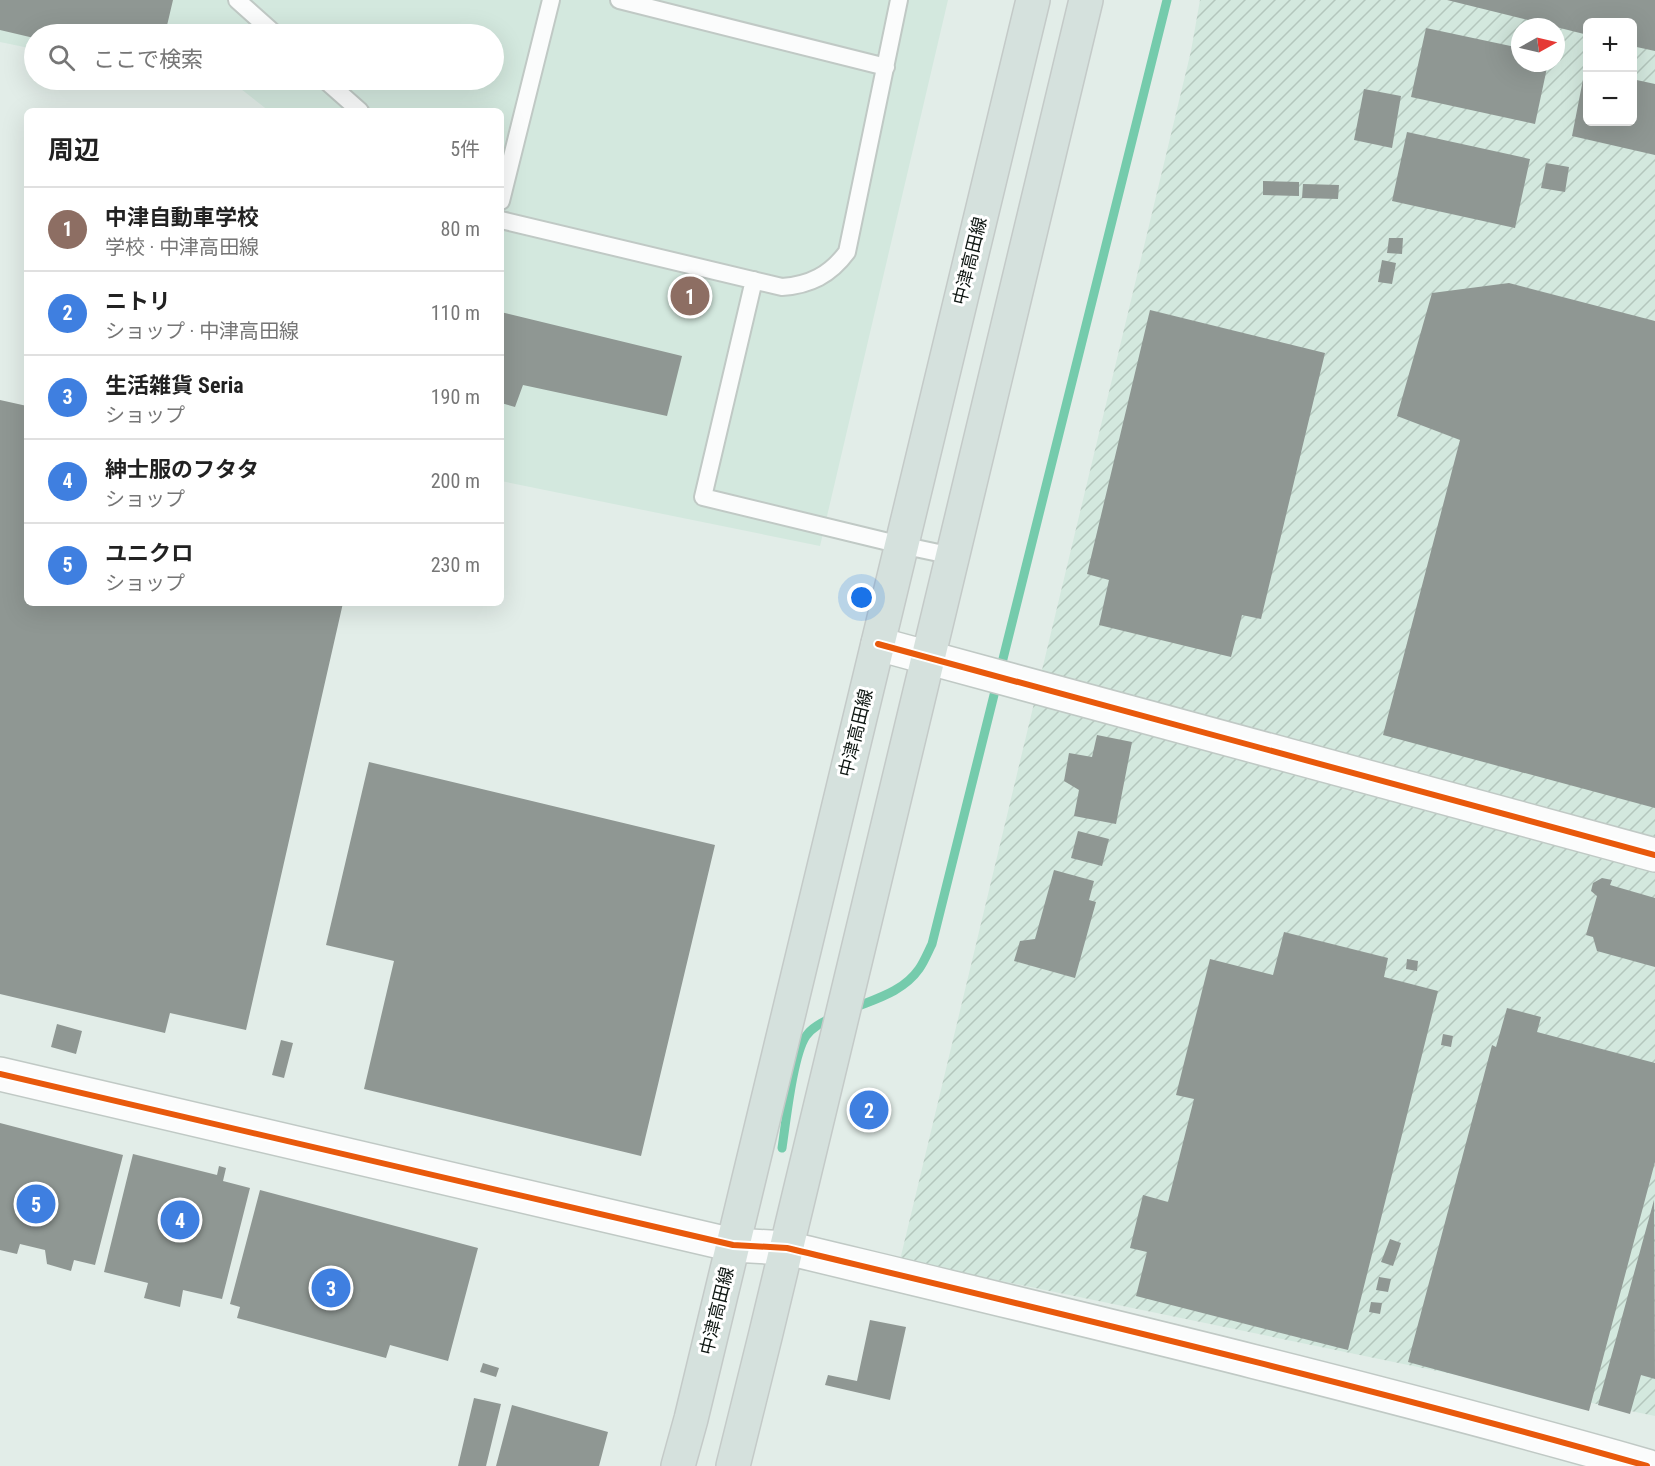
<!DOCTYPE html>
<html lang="ja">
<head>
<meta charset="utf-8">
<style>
  body { margin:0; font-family:"Roboto Condensed","Noto Sans JP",sans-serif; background:#f6f6f6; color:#222 }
  .controls { position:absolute; right:18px; top:18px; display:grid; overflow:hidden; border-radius:9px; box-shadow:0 6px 24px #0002 }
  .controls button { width:54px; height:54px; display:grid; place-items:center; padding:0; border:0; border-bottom:2px solid #e0e0e0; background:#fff; color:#222; font:30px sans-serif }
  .compass { position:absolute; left:1511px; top:18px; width:54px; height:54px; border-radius:50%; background:#fff; box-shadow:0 6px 24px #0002; rotate:82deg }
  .you { position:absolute; left:862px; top:598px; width:21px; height:21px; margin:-15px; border:4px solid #fff; border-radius:50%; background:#1a73e8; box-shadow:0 0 0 9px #1a73e833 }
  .badge { display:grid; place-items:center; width:39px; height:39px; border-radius:50%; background:#b45309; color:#fff; font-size:20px; font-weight:700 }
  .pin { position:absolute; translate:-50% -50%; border:3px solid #fff; box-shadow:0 2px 6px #0006 }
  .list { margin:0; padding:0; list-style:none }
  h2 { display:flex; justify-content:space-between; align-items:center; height:78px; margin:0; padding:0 24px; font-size:26px }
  h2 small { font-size:20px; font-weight:400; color:#767676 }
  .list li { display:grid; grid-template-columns:39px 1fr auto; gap:18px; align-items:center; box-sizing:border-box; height:84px; padding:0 24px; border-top:2px solid #e0e0e0 }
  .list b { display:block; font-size:22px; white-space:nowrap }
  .list p { margin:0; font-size:20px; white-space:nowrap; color:#767676 }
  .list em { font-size:20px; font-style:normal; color:#767676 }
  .icon { flex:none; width:33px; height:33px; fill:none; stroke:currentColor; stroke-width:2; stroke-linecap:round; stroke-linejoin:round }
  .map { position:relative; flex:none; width:1655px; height:1466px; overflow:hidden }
  .search { position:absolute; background:#fff; box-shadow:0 6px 24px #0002; left:24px; top:24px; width:480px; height:66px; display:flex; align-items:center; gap:15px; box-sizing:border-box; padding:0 21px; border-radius:33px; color:#767676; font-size:22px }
  .panel { position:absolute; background:#fff; box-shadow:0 6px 24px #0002; left:24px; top:108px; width:480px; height:498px; border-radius:9px }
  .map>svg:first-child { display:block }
  .built { fill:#d3e8de }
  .industrial { fill:url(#industrial-furrows); fill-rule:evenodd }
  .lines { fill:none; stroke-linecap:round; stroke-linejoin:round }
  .stream { stroke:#75cbac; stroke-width:9 }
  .building { fill:#8f9793 }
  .service-casing { stroke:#c0c9c5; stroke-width:20 }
  .minor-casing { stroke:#c0c9c5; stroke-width:36 }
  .primary-casing { stroke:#c4cac8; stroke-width:36 }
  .service { stroke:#fbfcfc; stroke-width:16 }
  .minor { stroke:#fbfcfc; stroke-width:33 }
  .primary { stroke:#d5e1dd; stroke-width:33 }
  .cycleway-casing { stroke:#fff; stroke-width:10 }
  .cycleway { stroke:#e8590c; stroke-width:6 }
  .labels { text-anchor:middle; stroke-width:6; stroke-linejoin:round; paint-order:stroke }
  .street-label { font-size:18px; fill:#0e1612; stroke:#fff }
</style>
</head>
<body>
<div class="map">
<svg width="1655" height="1466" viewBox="0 0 1655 1466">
  <defs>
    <pattern id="industrial-furrows" width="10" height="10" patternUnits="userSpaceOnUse" patternTransform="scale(1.5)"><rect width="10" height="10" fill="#d3e8de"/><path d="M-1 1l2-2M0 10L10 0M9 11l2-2" fill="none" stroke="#b4c6bd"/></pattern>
  </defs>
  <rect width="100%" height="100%" fill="#e2ede8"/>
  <path class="built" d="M0,0H948L820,546L501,481V111H269L241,89L191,80H494V34H34V49L0,42Z"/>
  <path class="industrial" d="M1200,0H1655V1416L900,1260L1191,51ZM1588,22H1632V122H1588ZM1520,27H1556V63H1520Z"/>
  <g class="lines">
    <path class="stream" d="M851,1009C875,999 903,992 919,969C924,962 928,952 932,944L1167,0
      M782,1148C786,1122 793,1055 806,1036C812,1027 823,1022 833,1017"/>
  </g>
  <path class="building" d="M0,0H173L165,34H34V38L0,30Z
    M1447,0H1655V51L1632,46V22H1588V35Z
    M1426,28L1520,48V63H1548L1535,124L1411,97Z
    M1586,64L1588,122H1632V79L1655,84V155L1572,136Z
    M1364,89L1401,96L1392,148L1354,140Z
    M1407,132L1530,159L1515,228L1392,201Z
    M1546,163L1569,167L1565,192L1541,188Z
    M1263,181L1299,182V196L1263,195Z
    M1303,184L1339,185L1338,199L1302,198Z
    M1389,238H1403L1402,254L1387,253Z
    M1382,260L1396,263L1392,284L1378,282Z
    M1509,283L1655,321V808L1383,735L1460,440L1397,416L1432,293Z
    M1150,310L1325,353L1261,619L1242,615L1231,657L1099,625L1109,580L1087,574Z
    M501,312L682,356L667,416L523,385L515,407L501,403Z
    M0,400L27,406V603H343L246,1030L170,1013L165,1033L0,994Z
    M1097,735L1132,742L1116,824L1074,816L1079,790L1064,781L1069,753L1092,757Z
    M369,762L715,845L641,1156L364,1089L394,961L326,945Z
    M1078,831L1109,839L1102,866L1071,858Z
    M1054,870L1094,881L1089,900L1096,902L1075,978L1014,961L1020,941L1035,939Z
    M1602,878L1612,880L1610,885L1655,898V967L1597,951L1593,937L1586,935L1597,896L1591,891L1593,883Z
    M1284,932L1388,958L1384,977L1438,991L1348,1350L1136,1296L1147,1252L1130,1248L1143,1195L1168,1202L1194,1099L1176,1095L1210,959L1273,975Z
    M1407,959L1418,961L1417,971L1406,969Z
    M1507,1008L1541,1017L1537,1032L1655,1063V1162L1589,1411L1408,1362L1492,1045L1496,1047Z
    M57,1024L82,1031L76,1054L51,1047Z
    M1443,1034L1453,1036L1451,1047L1441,1045Z
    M281,1040L293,1043L284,1078L272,1075Z
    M0,1123L123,1155L95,1265L74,1260L71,1271L47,1264L45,1250L20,1244L17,1254L0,1250Z
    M133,1154L217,1175L219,1166L226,1168L223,1181L250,1188L222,1299L183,1290L180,1307L144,1298L148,1283L104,1272Z
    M260,1190L478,1248L448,1361L390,1345L386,1358L237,1318L240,1307L230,1304Z
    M1654,1200L1655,1379L1641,1375L1630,1414L1598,1405Z
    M1390,1239L1401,1243L1393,1266L1381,1262Z
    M1379,1277L1391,1279L1388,1292L1376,1290Z
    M1371,1302L1382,1303L1380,1314L1369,1312Z
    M870,1320L906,1327L890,1400L825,1385L828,1375L857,1381Z
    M483,1363L499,1368L496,1377L480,1372Z
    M474,1398L501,1404L486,1466H458Z
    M512,1405L608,1432L599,1466H496Z"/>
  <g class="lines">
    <g class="service-casing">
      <path id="service" d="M237,0L275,34
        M619,0L886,67
        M325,80L360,111
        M501,201L551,0
        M501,220L782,287C810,285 830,275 847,252L899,0
        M754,280L703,497L901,545L953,556"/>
    </g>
    <g class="minor-casing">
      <path id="minor" d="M878,644L1655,855
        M0,1074L733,1245L787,1248C1074,1317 1362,1385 1647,1466"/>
    </g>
    <g class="primary-casing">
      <path id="primary" d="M678,1466L691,1419L1033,0
        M733,1466L766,1333L1086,0"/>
    </g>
    <use href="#service" class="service"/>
    <use href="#minor" class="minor"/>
    <use href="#primary" class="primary"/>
    <g class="cycleway-casing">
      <path id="cycleway" d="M878,644L1655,855
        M0,1074L733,1245L787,1248C1074,1317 1362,1385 1647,1466"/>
    </g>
    <use href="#cycleway" class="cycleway"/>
  </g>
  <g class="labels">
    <g class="street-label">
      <text transform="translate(970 261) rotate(-76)" y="6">中津高田線</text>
      <text transform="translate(856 733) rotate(-76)" y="6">中津高田線</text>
      <text transform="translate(717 1311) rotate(-76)" y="6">中津高田線</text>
    </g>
  </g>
</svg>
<div class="controls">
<button>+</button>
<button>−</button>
</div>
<svg class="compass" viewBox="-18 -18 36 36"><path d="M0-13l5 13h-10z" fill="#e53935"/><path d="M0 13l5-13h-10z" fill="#767676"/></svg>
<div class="you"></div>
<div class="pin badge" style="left:690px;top:296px;background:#8d6e63">1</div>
<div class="pin badge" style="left:869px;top:1110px;background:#3f7fe0">2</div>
<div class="pin badge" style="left:331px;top:1288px;background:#3f7fe0">3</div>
<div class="pin badge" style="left:180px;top:1220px;background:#3f7fe0">4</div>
<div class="pin badge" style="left:36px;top:1204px;background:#3f7fe0">5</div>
<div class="search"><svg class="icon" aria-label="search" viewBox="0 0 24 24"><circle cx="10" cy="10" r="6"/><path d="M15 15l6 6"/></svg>ここで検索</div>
<section class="panel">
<h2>周辺<small>5件</small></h2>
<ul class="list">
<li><span class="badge" style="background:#8d6e63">1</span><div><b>中津自動車学校</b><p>学校 · 中津高田線</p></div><em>80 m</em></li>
<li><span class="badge" style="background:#3f7fe0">2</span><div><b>ニトリ</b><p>ショップ · 中津高田線</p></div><em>110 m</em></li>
<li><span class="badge" style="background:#3f7fe0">3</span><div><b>生活雑貨 Seria</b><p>ショップ</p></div><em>190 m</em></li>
<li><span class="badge" style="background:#3f7fe0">4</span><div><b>紳士服のフタタ</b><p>ショップ</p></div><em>200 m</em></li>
<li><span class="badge" style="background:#3f7fe0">5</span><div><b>ユニクロ</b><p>ショップ</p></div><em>230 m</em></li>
</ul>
</section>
</div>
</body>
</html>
